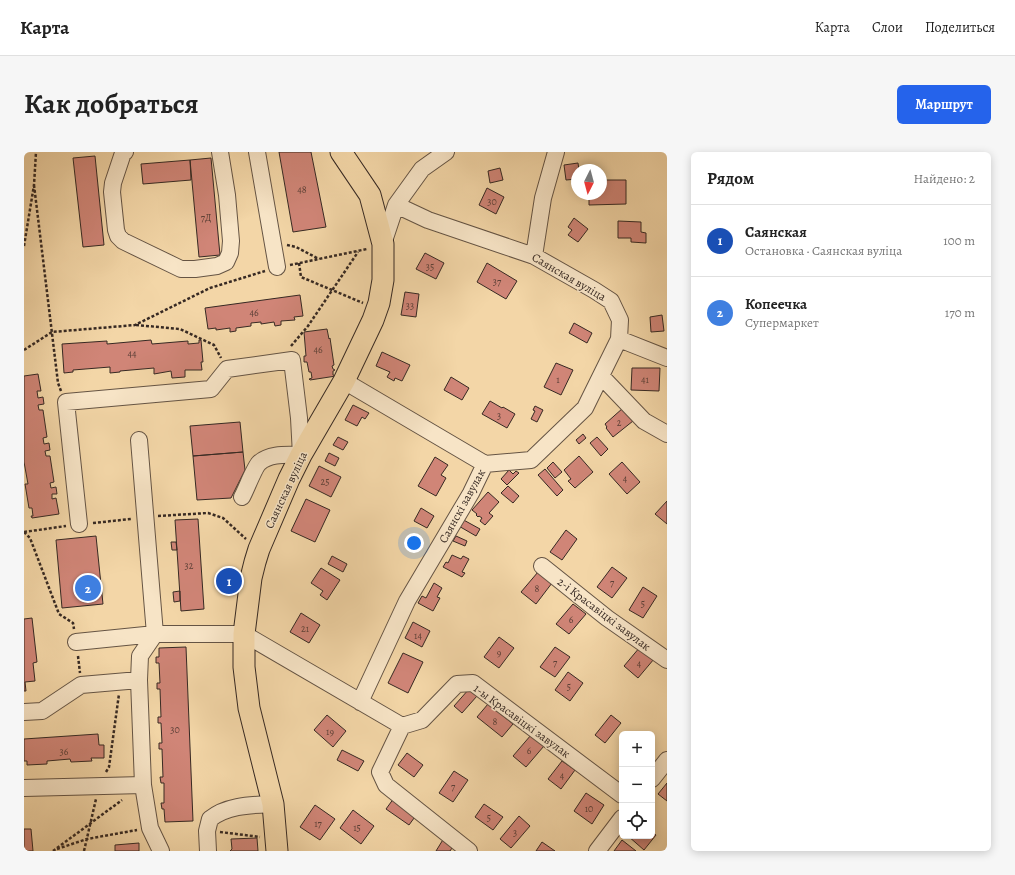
<!DOCTYPE html>
<html lang="ru">
<head>
<meta charset="utf-8">
<style>
  body { margin:0; font-family:Alegreya,serif; background:#f6f6f6; color:#222 }
  .controls { position:absolute; right:12px; bottom:12px; display:grid; overflow:hidden; border-radius:6px; box-shadow:0 2px 10px #0003 }
  .controls button { width:36px; height:36px; display:grid; place-items:center; padding:0; border:0; border-bottom:1px solid #e0e0e0; background:#fff; color:#222; font:20px sans-serif }
  .compass { position:absolute; left:547px; top:12px; width:36px; height:36px; border-radius:50%; background:#fff; box-shadow:0 2px 10px #0003; rotate:186deg }
  .you { position:absolute; left:390px; top:391px; width:14px; height:14px; margin:-10px; border:3px solid #fff; border-radius:50%; background:#1a73e8; box-shadow:0 0 0 6px #1a73e833 }
  .badge { display:grid; place-items:center; width:26px; height:26px; border-radius:50%; background:#2563eb; color:#fff; font-size:13px; font-weight:700 }
  .pin { position:absolute; translate:-50% -50%; border:2px solid #fff; box-shadow:0 1px 4px #0006 }
  .list { margin:0; padding:0; list-style:none }
  h2 { display:flex; justify-content:space-between; align-items:center; height:52px; margin:0; padding:0 16px; font-size:17px }
  h2 small { font-size:13px; font-weight:400; color:#767676 }
  .list li { display:grid; grid-template-columns:26px 1fr auto; gap:12px; align-items:center; box-sizing:border-box; height:72px; padding:0 16px; border-top:1px solid #e0e0e0 }
  .list b { display:block; font-size:15px; white-space:nowrap }
  .list p { margin:0; font-size:13px; white-space:nowrap; color:#767676 }
  .list em { font-size:13px; font-style:normal; color:#767676 }
  .icon { flex:none; width:22px; height:22px; fill:none; stroke:currentColor; stroke-width:2; stroke-linecap:round; stroke-linejoin:round }
  .map { position:relative; flex:none; width:643px; height:699px; overflow:hidden; border-radius:6px }
  header { display:flex; align-items:center; gap:24px; box-sizing:border-box; height:56px; padding:0 20px; background:#fff; border-bottom:1px solid #e0e0e0 }
  header strong { font-size:19px }
  nav { display:flex; gap:22px; margin-inline-start:auto; font-size:14px }
  .intro { display:flex; align-items:center; justify-content:space-between; box-sizing:border-box; height:96px; padding:0 24px }
  h1 { margin:0; font-size:28px }
  .button { padding:10px 18px; border-radius:6px; background:#2563eb; color:#fff; font-size:14px; font-weight:700 }
  main { display:flex; gap:24px; padding:0 24px }
  aside { flex:1; background:#fff; border-radius:6px; box-shadow:0 2px 10px #0003 }
  .map>svg:first-child { display:block }
  .building { fill:#d08577; stroke:#362923 }
  .lines { fill:none; stroke-linecap:round; stroke-linejoin:round }
  .minor-casing { stroke:#655444; stroke-width:18 }
  .major-casing { stroke:#362923; stroke-width:23 }
  .path { stroke:#362923; stroke-width:2.5; stroke-dasharray:3 2; stroke-linecap:butt }
  .minor { stroke:#f7e4c6; stroke-width:16 }
  .major { stroke:#f3d6a7; stroke-width:21 }
  .labels { text-anchor:middle; stroke-width:3; stroke-linejoin:round; paint-order:stroke }
  .number-label { font-size:10px; fill:#5c4038 }
  .street-label { font-size:12px; fill:#362923; stroke:#f7e4c6 }
</style>
</head>
<body>
<header>
<strong>Карта</strong>
<nav><a>Карта</a><a>Слои</a><a>Поделиться</a></nav>
</header>
<div class="intro"><h1>Как добраться</h1><a class="button">Маршрут</a></div>
<main>
<div class="map">
<svg width="643" height="699" viewBox="0 0 643 699">
  <rect width="100%" height="100%" fill="#f3d6a7"/>
  <filter id="stains"><feTurbulence type="fractalNoise" baseFrequency=".005" numOctaves="4"/><feColorMatrix values="0 0 0 0 .2 0 0 0 0 .09 0 0 0 0 .02 0 0 0 .5 -.17"/></filter>
  <radialGradient id="worn" r=".72"><stop offset=".6" stop-color="#630" stop-opacity="0"/><stop offset="1" stop-color="#630" stop-opacity=".3"/></radialGradient>
  <path class="building" d="M255,0H287L302,75L269,80Z
    M71,4L80,93L59,95L49,6Z
    M187,6L196,103L175,105L166,8Z
    M166,8L167,28L119,32L117,12Z
    M554,11L555,18H553V27L542,28L540,13Z
    M476,16L479,28L466,31L464,19Z
    M577,28H602V52L565,53V42H577Z
    M463,36L480,45L472,62L455,53Z
    M550,66L564,77L554,90L544,83L548,78L544,75Z
    M594,69L617,70V80L622,81V91L607,90V86H594Z
    M401,101L420,111L412,127L392,117Z
    M463,111L493,129L482,147L453,130Z
    M381,140L395,142L392,165L377,163Z
    M276,143L279,164L270,165L271,168L257,169V173L251,174L250,170L237,172V170L227,171V174L212,176V179L206,180V176L192,178V176L184,177L181,156Z
    M638,163L640,179L627,180L626,165Z
    M550,171L568,181L563,191L545,181Z
    M303,177L305,187L306,186L310,213L308,214L309,217L311,218L309,219V223L312,224L286,228L285,227L288,226L287,220H285L283,210H280V204H282L280,180Z
    M127,188L128,192L164,189V192L175,191V188H177L179,210H177L178,218H161V225L148,226L147,219L130,222V216L96,219V220L86,221V215L49,218V220L40,221L38,192L83,189V192Z
    M358,200L386,213L378,229L371,226L370,229L363,225L366,220L352,214Z
    M532,211L549,218L537,243L520,235Z
    M608,216H636L635,239L607,238Z
    M14,222L17,239H13L14,246L19,245L20,252L14,253L15,258H19L23,285L19,286L20,292L25,291L26,298L21,299L22,304H26L30,330L26,331L27,336L32,335L33,342H28V347L32,346L35,362L8,366L7,364H9L8,356H5L1,332H4L0,310V224Z
    M427,225L445,236L438,248L420,238Z
    M466,249L478,256L479,255L491,262L483,276L458,262Z
    M329,253L345,261L341,267L338,265L333,274L321,268Z
    M511,254L519,258L513,270L507,267L511,259L509,258Z
    M599,256L609,269L589,285L582,276L583,275L581,272Z
    M216,270L219,300L169,304L166,274Z
    M559,282L562,286L555,292L552,288Z
    M314,285L324,290L319,298L309,293Z
    M573,285L584,297L577,304L566,291Z
    M219,300L221,318L207,346L173,348L169,304Z
    M305,301L315,306L311,314L301,309Z
    M555,304L569,320L551,336L544,329L547,327L540,318Z
    M411,305L424,313L417,323L422,326L412,344L394,334Z
    M529,310L538,320L531,326L523,316Z
    M598,310L616,330L603,342L585,322Z
    M295,314L317,325L307,345L285,334Z
    M521,317L539,338L533,344L514,323Z
    M485,318L489,322L492,319L495,321L483,333L477,327Z
    M484,334L495,344L489,351L477,341Z
    M464,340L475,350L465,361L469,364L461,373L456,369L458,366L455,364L454,365L452,363L453,362L448,358Z
    M282,347L306,358L291,390L267,379Z
    M643,349V372L631,362Z
    M397,356L410,364L403,376L390,369Z
    M436,366L456,377L452,384L433,373Z
    M174,367L180,457L157,459L151,368Z
    M542,378L553,387L538,408L526,400Z
    M72,384L79,452L38,456L32,388Z
    M432,384L443,389L441,394L429,389Z
    M147,390H152L153,398H148Z
    M428,403L437,407L439,404L445,407L438,420L441,421L438,425L419,415L422,410L424,411Z
    M308,404L323,412L319,420L304,412Z
    M588,415L603,426L588,446L573,435Z
    M297,416L316,428L303,448L296,443L299,439L287,431Z
    M514,420L528,431L512,452L497,440Z
    M410,431L418,436L413,445L416,446L409,459L394,451L398,444L402,446Z
    M619,435L633,444L619,466L605,458Z
    M156,439V449L150,450L149,440Z
    M549,452L562,462L545,482L532,472Z
    M277,461L296,473L285,491L266,480Z
    M8,466L13,510L9,511L11,529L1,530L2,539H0V467Z
    M389,470L406,479L398,495L381,486Z
    M475,485L490,496L475,516L460,505Z
    M162,495L169,669L141,670L140,657H138L137,651H140V631H137L136,625H139L138,597H135V591H138L137,571H134V565H137L136,537H133V531H136L135,511H132V505H135V496Z
    M531,495L546,505L531,525L516,515Z
    M616,495L630,507L614,526L600,514Z
    M379,501L399,510L384,541L364,531Z
    M544,520L559,531L546,549L531,538Z
    M445,537L453,544L438,561L430,554Z
    M464,552L489,572L478,585L453,565Z
    M303,563L322,579L309,595L290,578Z
    M587,563L597,571L581,591L571,583Z
    M74,582L75,593H80V606H67L68,609L47,610L46,607L23,609V612L3,613V609H0V587Z
    M507,583L520,594L502,615L489,604Z
    M318,598L340,609L334,619L313,608Z
    M383,601L399,613L390,625L374,613Z
    M538,609L551,618L537,637L524,627Z
    M430,619L444,628L429,650L415,641Z
    M643,631V649L634,642Z
    M562,641L580,653L568,672L550,659Z
    M370,646L393,662L385,673L362,657Z
    M460,652L479,665L469,678L451,665Z
    M291,653L311,667L296,688L276,675Z
    M329,658L350,674L337,692L316,676Z
    M495,664L506,674L487,696L476,687Z
    M0,677H7L9,699H0Z
    M628,680L632,683L620,698L604,684H628Z
    M233,686L234,699H206L208,697L207,687Z
    M420,686L430,693L426,699H412Z
    M598,688L612,699H590Z
    M518,690L531,699H512Z
    M115,691V699H91V693Z"/>
  <g class="lines">
    <g class="minor-casing">
      <path id="minor" d="M101,0L99,1L89,31L88,40L92,78L94,84L99,89L157,117H171L193,114L202,110L206,101L207,89L203,43L196,0
        M233,0L253,115
        M372,53L404,68L510,104L570,138L587,149L596,168L595,187L643,206
        M359,92L372,53L398,17L422,0
        M510,104L519,46L532,0
        M577,224L620,269L643,282
        M320,229L461,312
        M115,288L131,482L116,504L115,528L119,633L126,676L137,699
        M461,312L507,308L561,256L595,187
        M55,372L42,250L187,237L203,217L268,208L275,266L277,303C263,303 246,301 235,311C230,316 222,338 218,345
        M518,414L583,466L643,508
        M52,490L131,482H220L378,574
        M336,550L383,449L447,341L461,312
        M0,560L18,559L57,533L115,528
        M378,574L398,568L433,532L449,531L598,643
        M378,574L356,620L362,633L445,699
        M628,627L643,608
        M0,636L119,633
        M184,699L183,679L186,667C203,653 227,653 249,652
        M573,699L598,666"/>
    </g>
    <g class="major-casing">
      <path id="major" d="M253,699L249,652L225,556L220,515V482L227,426L231,410L235,397L265,327L277,303L320,229L349,168L355,151L359,128V92L346,43L317,0"/>
    </g>
    <path class="path" d="M10,33L34,231L37,239
      M263,93L272,95L295,107
      M0,94L10,33L12,0
      M275,111L277,125L339,151
      M266,113L343,97
      M112,173L156,177L190,193L197,206
      M267,194L284,174L334,100
      M0,198L28,180L111,173L186,136L241,119
      M134,364L184,361L199,366L222,387
      M69,371L107,367
      M0,380L42,374
      M0,380L6,386L35,462L49,471L50,477
      M54,504L56,521
      M82,620L85,615L95,542
      M196,680L236,685
      M33,697L63,687L113,678
      M29,699L98,648
      M60,699L72,647"/>
    <use href="#minor" class="minor"/>
    <use href="#major" class="major"/>
  </g>
  <g class="labels">
    <g class="number-label">
      <text x="278" y="41">48</text>
      <text x="468" y="53">30</text>
      <text x="182" y="69">7Д</text>
      <text x="406" y="118">35</text>
      <text x="473" y="133">37</text>
      <text x="386" y="157">33</text>
      <text x="230" y="164">46</text>
      <text x="294" y="201">46</text>
      <text x="108" y="205">44</text>
      <text x="534" y="231">1</text>
      <text x="621" y="231">41</text>
      <text x="475" y="267">3</text>
      <text x="595" y="274">2</text>
      <text x="601" y="330">4</text>
      <text x="301" y="333">25</text>
      <text x="165" y="417">32</text>
      <text x="588" y="434">7</text>
      <text x="513" y="440">8</text>
      <text x="619" y="455">5</text>
      <text x="547" y="471">6</text>
      <text x="281" y="480">21</text>
      <text x="394" y="487">14</text>
      <text x="475" y="504">9</text>
      <text x="531" y="514">7</text>
      <text x="615" y="515">4</text>
      <text x="545" y="538">5</text>
      <text x="471" y="573">8</text>
      <text x="151" y="581">30</text>
      <text x="306" y="583">19</text>
      <text x="505" y="602">6</text>
      <text x="40" y="603">36</text>
      <text x="538" y="627">4</text>
      <text x="429" y="638">7</text>
      <text x="565" y="660">10</text>
      <text x="465" y="669">5</text>
      <text x="294" y="675">17</text>
      <text x="333" y="679">15</text>
      <text x="491" y="684">3</text>
    </g>
    <g class="street-label">
      <text transform="translate(545 125) rotate(30)" y="4">Саянская вуліца</text>
      <text transform="translate(262 338) rotate(-65)" y="4">Саянская вуліца</text>
      <text transform="translate(438 354) rotate(-61)" y="4">Саянскі завулак</text>
      <text transform="translate(580 462) rotate(37)" y="4">2-і Красавіцкі завулак</text>
      <text transform="translate(498 569) rotate(36)" y="4">1-ы Красавіцкі завулак</text>
    </g>
  </g>
  <rect width="100%" height="100%" filter="url(#stains)"/>
  <rect width="100%" height="100%" fill="url(#worn)"/>
</svg>
<div class="controls">
<button>+</button>
<button>−</button>
<button><svg class="icon" aria-label="locate" viewBox="0 0 24 24"><circle cx="12" cy="12" r="6"/><path d="M12 2v4M12 18v4M2 12h4M18 12h4"/></svg></button>
</div>
<svg class="compass" viewBox="-18 -18 36 36"><path d="M0-13l5 13h-10z" fill="#e53935"/><path d="M0 13l5-13h-10z" fill="#767676"/></svg>
<div class="you"></div>
<div class="pin badge" style="left:205px;top:429px;background:#1a4fb4">1</div>
<div class="pin badge" style="left:64px;top:436px;background:#3f7fe0">2</div>
</div>
<aside>
<h2>Рядом<small>Найдено: 2</small></h2>
<ul class="list">
<li><span class="badge" style="background:#1a4fb4">1</span><div><b>Саянская</b><p>Остановка · Саянская вуліца</p></div><em>100 m</em></li>
<li><span class="badge" style="background:#3f7fe0">2</span><div><b>Копеечка</b><p>Супермаркет</p></div><em>170 m</em></li>
</ul>
</aside>
</main>
</body>
</html>
